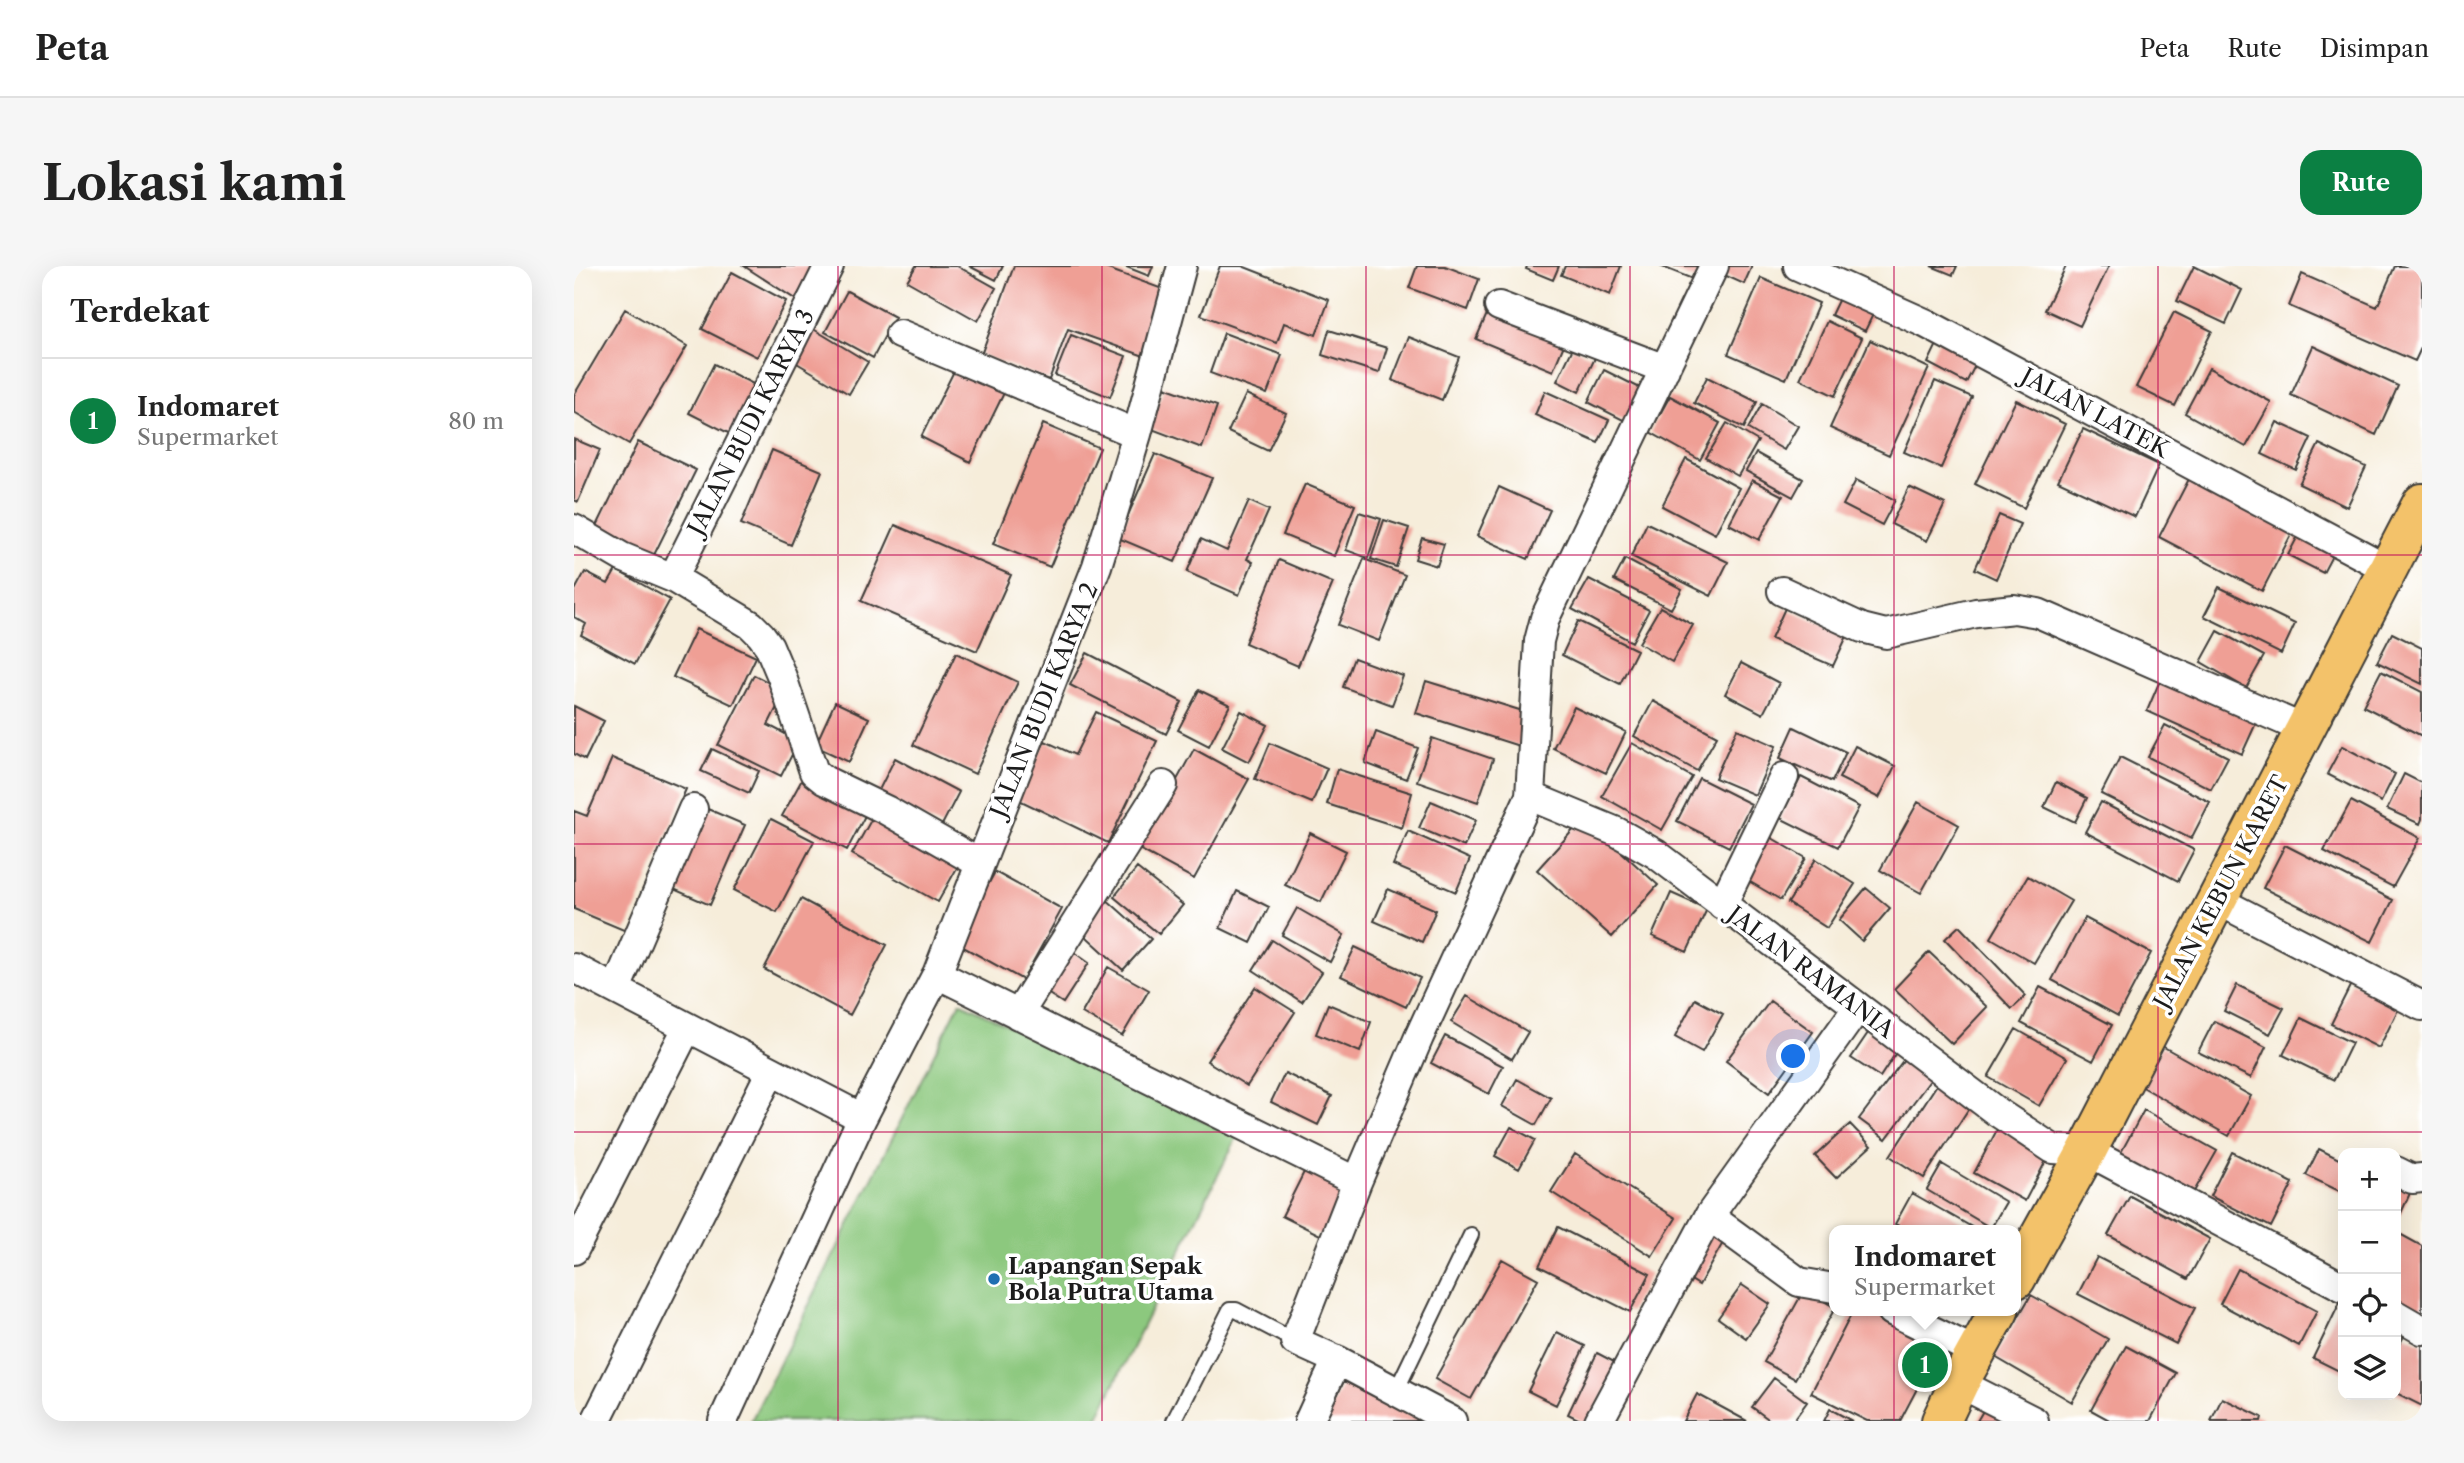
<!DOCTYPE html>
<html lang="id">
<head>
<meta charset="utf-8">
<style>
  body { margin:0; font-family:"Libre Caslon Text",serif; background:#f6f6f6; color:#222 }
  .controls { position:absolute; right:21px; bottom:21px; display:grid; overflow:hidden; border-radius:14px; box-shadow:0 7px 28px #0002 }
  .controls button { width:63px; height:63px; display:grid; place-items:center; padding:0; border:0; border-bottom:2px solid #e0e0e0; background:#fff; color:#222; font:35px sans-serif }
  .you { position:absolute; left:1220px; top:791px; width:24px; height:24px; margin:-18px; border:5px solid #fff; border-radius:50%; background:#1a73e8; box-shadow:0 0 0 10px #1a73e833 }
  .badge { display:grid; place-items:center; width:46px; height:46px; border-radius:50%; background:#0b8043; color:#fff; font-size:23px; font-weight:700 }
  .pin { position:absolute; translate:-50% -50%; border:4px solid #fff; box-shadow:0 2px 7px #0006 }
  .popup { position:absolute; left:1255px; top:959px; width:192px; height:91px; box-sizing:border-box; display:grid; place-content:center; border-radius:14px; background:#fff; filter:drop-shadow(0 2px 5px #0005); font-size:23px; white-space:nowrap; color:#767676 }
  .popup b { font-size:26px; color:#222 }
  .popup::after { content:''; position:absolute; left:50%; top:100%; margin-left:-14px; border:14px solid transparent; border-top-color:#fff }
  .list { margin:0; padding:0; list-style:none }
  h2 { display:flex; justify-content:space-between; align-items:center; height:91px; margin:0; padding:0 28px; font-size:30px }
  h2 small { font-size:23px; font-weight:400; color:#767676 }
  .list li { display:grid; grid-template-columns:46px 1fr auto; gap:21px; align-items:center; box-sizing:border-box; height:126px; padding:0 28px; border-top:2px solid #e0e0e0 }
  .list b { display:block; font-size:26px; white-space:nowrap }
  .list p { margin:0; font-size:23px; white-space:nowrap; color:#767676 }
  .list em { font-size:23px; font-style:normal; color:#767676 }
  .icon { flex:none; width:38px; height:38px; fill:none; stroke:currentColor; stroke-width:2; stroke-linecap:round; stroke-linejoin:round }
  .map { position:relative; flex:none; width:1848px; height:1155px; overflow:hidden; border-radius:21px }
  header { display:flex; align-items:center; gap:42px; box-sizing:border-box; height:98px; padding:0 35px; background:#fff; border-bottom:2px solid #e0e0e0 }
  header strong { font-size:33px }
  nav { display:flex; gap:38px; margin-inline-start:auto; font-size:24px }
  .intro { display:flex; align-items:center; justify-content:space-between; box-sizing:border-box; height:168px; padding:0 42px }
  h1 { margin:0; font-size:49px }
  .button { padding:18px 32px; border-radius:21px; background:#0b8043; color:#fff; font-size:24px; font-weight:700 }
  main { display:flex; gap:42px; padding:0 42px }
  aside { flex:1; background:#fff; border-radius:21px; box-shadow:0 7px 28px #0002 }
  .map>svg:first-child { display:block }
  .green { fill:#8cc87e; stroke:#54724d; stroke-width:2 }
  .building { fill:#ef9f95 }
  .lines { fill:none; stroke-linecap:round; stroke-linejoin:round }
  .lane-casing { stroke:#3d3b38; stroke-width:18 }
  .street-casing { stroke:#3d3b38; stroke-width:32 }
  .primary-casing { stroke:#3d3b38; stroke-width:42 }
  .lane { stroke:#fff; stroke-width:14 }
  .street { stroke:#fff; stroke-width:28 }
  .primary { stroke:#f3c26a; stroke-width:38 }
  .grid { fill:none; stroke:#c2185b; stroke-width:2; stroke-opacity:0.55 }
  .poi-dot { fill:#1f6fb2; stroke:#fff; stroke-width:2.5 }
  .labels { text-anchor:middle; stroke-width:7; stroke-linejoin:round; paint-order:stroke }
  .street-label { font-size:23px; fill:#1c1c1c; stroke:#fff }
  .poi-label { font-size:23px; font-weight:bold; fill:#1c1c1c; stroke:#fff; text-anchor:start }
</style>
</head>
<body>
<header>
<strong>Peta</strong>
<nav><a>Peta</a><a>Rute</a><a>Disimpan</a></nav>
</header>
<div class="intro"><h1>Lokasi kami</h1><a class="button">Rute</a></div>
<main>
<aside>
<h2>Terdekat<small></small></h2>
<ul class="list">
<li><span class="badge">1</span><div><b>Indomaret</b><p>Supermarket</p></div><em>80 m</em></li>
</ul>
</aside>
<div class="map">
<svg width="1848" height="1155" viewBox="0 0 1848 1155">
  <rect width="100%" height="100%" fill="#fff"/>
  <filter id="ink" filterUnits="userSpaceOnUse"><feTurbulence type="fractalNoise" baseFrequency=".0143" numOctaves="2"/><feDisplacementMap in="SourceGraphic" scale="14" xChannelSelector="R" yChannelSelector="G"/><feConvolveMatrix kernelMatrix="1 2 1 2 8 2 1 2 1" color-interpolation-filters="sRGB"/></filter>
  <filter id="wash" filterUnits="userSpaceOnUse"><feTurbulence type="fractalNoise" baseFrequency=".00686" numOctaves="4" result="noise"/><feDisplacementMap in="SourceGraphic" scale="28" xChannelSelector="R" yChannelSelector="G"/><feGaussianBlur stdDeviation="1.57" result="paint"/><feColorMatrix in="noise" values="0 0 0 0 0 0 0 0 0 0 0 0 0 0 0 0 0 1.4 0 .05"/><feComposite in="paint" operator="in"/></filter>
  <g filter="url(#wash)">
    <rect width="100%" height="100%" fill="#f6edda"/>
    <path class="green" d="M386,736L663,871L522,1155H177Z"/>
    <g id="blocks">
      <path class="building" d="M170,0H240L242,1L221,33Z
        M342,0H383L422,22L404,55L333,15Z
        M395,0H429L422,14Z
        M440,0H526L594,25L570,90L494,63L475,114L407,89Z
        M550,0H579L575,10Z
        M646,0H668L755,34L742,69L710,57L703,77L627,49Z
        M843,0H871L905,13L894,44L835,22Z
        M953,0H985L979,14L952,3Z
        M991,0H1047L1036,29L987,9Z
        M1086,0H1126L1121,14Z
        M1151,0H1178L1170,18L1148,8Z
        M1357,0H1383L1379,9Z
        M1492,0H1535L1506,60L1471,44Z
        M1620,0L1668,24L1652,58L1603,35Z
        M1821,0H1842L1848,3V80L1841,95L1715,40L1728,8L1803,41Z
        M158,6L212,35L183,91L128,63Z
        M1187,12L1245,37L1212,113L1154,88Z
        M1270,22L1304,38L1291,65L1257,49Z
        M273,25L321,51L299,92L251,66Z
        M916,41L992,74L979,105L902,73Z
        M51,43L113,80L55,178L0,146V129Z
        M1600,46L1638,65L1601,140L1562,121Z
        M1253,55L1288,72L1261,130L1226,113Z
        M236,61L294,96L275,128L216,93Z
        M755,64L813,82L805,107L748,89Z
        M650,67L708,89L693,128L636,107Z
        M497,69L552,90L536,131L481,109Z
        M1367,70L1406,90L1392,117L1354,97Z
        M835,71L885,91L868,134L818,114Z
        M1296,74L1355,102L1315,189L1256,162Z
        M1739,80L1824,120L1802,169L1717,129Z
        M999,82L1021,92L1005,126L983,115Z
        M140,98L187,122L162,171L115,147Z
        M1635,102L1697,136L1672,181L1611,147Z
        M381,103L430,127L396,196L347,171Z
        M1030,104L1072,125L1055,157L1014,136Z
        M1133,111L1183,136L1170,162L1120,137Z
        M1361,115L1398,131L1367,202L1330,186Z
        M590,121L643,140L628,182L575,162Z
        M971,125L1035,154L1024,177L961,149Z
        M672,128L712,147L694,185L654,166Z
        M1096,130L1146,157L1126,194L1076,166Z
        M1442,134L1491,158L1450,242L1401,218Z
        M1188,138L1224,160L1210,184L1174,163Z
        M1703,156L1737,172L1722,204L1688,188Z
        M1153,157L1184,175L1164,210L1132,192Z
        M469,158L526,182L476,301L419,278Z
        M1509,163L1585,199L1561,251L1484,215Z
        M0,173L26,184L4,236L0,234Z
        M64,176L122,204L79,291L22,262Z
        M1745,178L1792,201L1773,241L1725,218Z
        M198,184L248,205L217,279L167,258Z
        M1182,187L1229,213L1219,231L1172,205Z
        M581,188L638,212L601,296L544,272Z
        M1112,193L1165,222L1141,268L1088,240Z
        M1616,211L1719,265L1688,325L1585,271Z
        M1178,214L1209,230L1185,274L1155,258Z
        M1282,214L1321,234L1308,259L1269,239Z
        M731,218L781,239L760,290L709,269Z
        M925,221L976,244L954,293L903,270Z
        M1335,221L1371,238L1353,275L1317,258Z
        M675,235L695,244L673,293L679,296L665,329L613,306L627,273L653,285Z
        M785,246L807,253L794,292L772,284Z
        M1425,249L1446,258L1422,313L1401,303Z
        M810,254L835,262L822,301L797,293Z
        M1073,257L1154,296L1137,330L1057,290Z
        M321,259L437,309L403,385L287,335Z
        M1725,268L1760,286L1749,307L1714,289Z
        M848,272L870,278L863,300L841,293Z
        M790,293L831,309L805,375L764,359Z
        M1051,293L1108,323L1097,343L1040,314Z
        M705,294L759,317L724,400L671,377Z
        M42,304L96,334L61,398L7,369L12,358L0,351V326L11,306L34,318Z
        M1015,313L1075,344L1058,376L998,343Z
        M1645,321L1721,358L1707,388L1630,350Z
        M1086,341L1119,359L1098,396L1065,377Z
        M1211,342L1273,370L1259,400L1197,373Z
        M1004,355L1063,384L1046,418L988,389Z
        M122,363L182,391L159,439L99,411Z
        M1644,365L1690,390L1672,422L1627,396Z
        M1818,367L1848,382V418L1803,396Z
        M382,387L444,416L401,508L339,479Z
        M513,387L608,436L592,468L496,419Z
        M780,392L829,410L818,439L769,421Z
        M1167,397L1205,417L1189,448L1151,428Z
        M1807,405L1848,426V470L1789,440Z
        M180,409L211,425L194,459L225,475L207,510L144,479Z
        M1587,412L1683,455L1668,488L1573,445Z
        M852,415L955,447L945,480L842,447Z
        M625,424L656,439L635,480L604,464Z
        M1079,435L1143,470L1123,505L1060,470Z
        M261,436L295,452L275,496L241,480Z
        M0,440L30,455L11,494L0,488Z
        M1000,441L1052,466L1032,507L979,482Z
        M667,445L694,459L675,496L648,482Z
        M522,446L583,475L534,577L443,533L471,475L501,489Z
        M1591,459L1654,491L1637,523L1574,491Z
        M1220,461L1272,486L1258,516L1206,492Z
        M1163,463L1202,480L1181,529L1141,512Z
        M802,466L844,482L832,513L791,497Z
        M858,472L919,493L904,536L843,515Z
        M696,477L753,502L738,537L681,513Z
        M1058,477L1118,511L1088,564L1028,530Z
        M1281,480L1321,500L1305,532L1265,512Z
        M1768,480L1821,508L1807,536L1753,508Z
        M138,483L185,505L175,527L127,505Z
        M620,483L675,513L620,613L565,583Z
        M1546,491L1636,536L1617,573L1527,528Z
        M38,492L112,523L52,665L0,643V545L13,550Z
        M321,492L385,526L367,561L303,528Z
        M763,503L838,527L828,562L753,538Z
        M231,508L295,542L273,584L208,550Z
        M1830,508L1848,517V553L1846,558L1813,543Z
        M1227,511L1285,541L1264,581L1206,552Z
        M1125,512L1177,538L1155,581L1103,555Z
        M1482,516L1513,532L1501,556L1470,541Z
        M857,535L902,554L890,581L845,562Z
        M1777,535L1846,572L1819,621L1750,585Z
        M1344,536L1385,559L1347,627L1306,604Z
        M1527,536L1620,584L1604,615L1511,566Z
        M129,541L171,559L136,639L95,621Z
        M302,545L388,593L364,636L278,588Z
        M1010,552L1084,619L1038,671L963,604Z
        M197,553L240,575L203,646L160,624Z
        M834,565L896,593L882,626L819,599Z
        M736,567L772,585L747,636L711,619Z
        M1191,568L1232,592L1207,634L1166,610Z
        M1711,579L1819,634L1798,676L1689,622Z
        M1242,593L1281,618L1253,662L1214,637Z
        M563,602L609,639L585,668L540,631Z
        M421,606L488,643L449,714L382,677Z
        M1454,610L1497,635L1460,697L1417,672Z
        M1292,622L1316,642L1288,675L1265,654Z
        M814,623L862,644L848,676L800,655Z
        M663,625L695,641L677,677L646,662Z
        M1097,627L1133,643L1113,686L1078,670Z
        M531,632L577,673L549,704L503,662Z
        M227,633L313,679L276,749L190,703Z
        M723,642L770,669L756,696L708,669Z
        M1511,652L1577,687L1544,750L1478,714Z
        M1385,660L1452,730L1438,743L1371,673Z
        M698,674L748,706L728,736L679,704Z
        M781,681L846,712L832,741L767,710Z
        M494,682L515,697L489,737L467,723Z
        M1355,686L1413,741L1378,778L1320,723Z
        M534,701L575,724L548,770L508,747Z
        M1778,716L1826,740L1805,782L1757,758Z
        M1663,719L1710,742L1696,768L1650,745Z
        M681,721L721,746L673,820L633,795Z
        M1466,721L1538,759L1519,795L1447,757Z
        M893,730L954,766L938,793L877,756Z
        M1121,733L1149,748L1128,786L1101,771Z
        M1196,735L1239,766L1195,827L1152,795Z
        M754,738L797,756L786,786L742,768Z
        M1727,752L1778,777L1760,814L1709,789Z
        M1640,755L1692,781L1677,812L1624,786Z
        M1298,761L1327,779L1306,811L1277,792Z
        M1442,763L1493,792L1465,840L1414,811Z
        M871,770L929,800L915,828L857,797Z
        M1588,780L1677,830L1655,870L1565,819Z
        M1334,788L1360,809L1312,873L1285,853Z
        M711,807L758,830L744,859L697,836Z
        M943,813L977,832L962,859L928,840Z
        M1364,817L1397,839L1350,912L1316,890Z
        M1570,844L1643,885L1617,931L1545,890Z
        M1276,858L1297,880L1262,912L1241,890Z
        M937,861L961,874L945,903L921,890Z
        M1424,862L1475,889L1451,935L1400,907Z
        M1745,883L1769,895V927L1732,909Z
        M1658,886L1719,917L1697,961L1636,930Z
        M1001,888L1102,952L1078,990L977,926Z
        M1368,898L1432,936L1417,962L1353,924Z
        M733,900L779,923L754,973L708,950Z
        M1822,918L1837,925L1822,958Z
        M1338,927L1403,964H1332L1321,958Z
        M1556,930L1636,973L1614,1013L1534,969Z
        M984,961L1076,1008L1056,1046L965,1000Z
        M1134,966L1150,975L1125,1019L1109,1009Z
        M1824,967L1848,980V1052L1822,1038V971Z
        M1523,991L1621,1042L1602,1078L1504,1028Z
        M928,993L964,1013L897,1133L861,1113Z
        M1664,1003L1743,1045L1725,1080L1646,1038Z
        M1168,1019L1196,1038L1172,1072L1144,1052Z
        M1230,1024L1260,1041V1044L1221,1113L1190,1096Z
        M1457,1029L1534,1073L1498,1136L1421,1091Z
        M1769,1030V1107L1739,1092Z
        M1279,1045H1300L1366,1079L1326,1155H1293L1237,1127Z
        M983,1066L1011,1080L982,1139L954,1125Z
        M1831,1068L1848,1077V1140L1822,1127V1085Z
        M1552,1080L1602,1107L1576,1155H1537L1517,1144Z
        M1023,1087L1044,1098L1016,1155H1008L994,1148Z
        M1200,1112L1233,1136L1219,1155H1197L1178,1141Z
        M770,1115L849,1155H750Z
        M1123,1128L1173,1155H1109Z
        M1648,1132L1688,1151L1687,1155H1637Z
        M1413,1138L1446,1155H1403Z
        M1256,1143L1278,1155H1250Z"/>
    </g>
  </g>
  <g filter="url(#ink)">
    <use href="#blocks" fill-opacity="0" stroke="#3d3b38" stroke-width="2"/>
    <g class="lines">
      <g class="lane-casing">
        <path id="lane" d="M822,1125L897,969
          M600,1155L656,1044H662L721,1075"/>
      </g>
      <g class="street-casing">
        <path id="street" d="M1224,0L1351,57L1814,303
          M925,40L1091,103
          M326,68L563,168
          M0,263L48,291L99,312L177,359L187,369L195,380L208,411L240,506L250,514L312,544L405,597
          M99,312L255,0
          M1208,325L1288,362L1312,368L1402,347L1440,343L1464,347L1732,464
          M956,530L1043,566L1082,588L1423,846L1479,883L1513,885L1769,1021
          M1643,634L1848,740
          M1148,639L1210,511
          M0,702L288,852
          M363,708L783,916
          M42,723L119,543
          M444,749L589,519
          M1822,905L1838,913L1848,912
          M0,984L113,762
          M1260,1022L1225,1016L1135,950L1284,741
          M1318,1045L1402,1086
          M1822,1049L1848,1064
          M763,1094L878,1155
          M1385,1117L1460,1155
          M22,1155L197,805
          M149,1155L288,852L363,708L523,300L563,168L608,0
          M735,1155L763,1094L721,1075L783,916L845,771L956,530L965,375L971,352L1140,0
          M1025,1155L1135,950"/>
      </g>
      <g class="primary-casing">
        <path id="primary" d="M1442,1013L1513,885L1848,237
          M1367,1155L1385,1117L1425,1045"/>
      </g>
      <use href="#lane" class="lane"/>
      <use href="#street" class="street"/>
      <use href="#primary" class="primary"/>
    </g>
  </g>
  <path class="grid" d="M264,0V1155M528,0V1155M792,0V1155M1056,0V1155M1320,0V1155M1584,0V1155M0,289H1848M0,578H1848M0,866H1848"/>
  <circle class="poi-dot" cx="420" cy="1013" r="7"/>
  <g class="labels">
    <g class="street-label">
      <text transform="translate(1521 147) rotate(28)" y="8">JALAN LATEK</text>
      <text transform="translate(177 156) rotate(-63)" y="8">JALAN BUDI KARYA 3</text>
      <text transform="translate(470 434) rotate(-68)" y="8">JALAN BUDI KARYA 2</text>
      <text transform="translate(1647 626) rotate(-62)" y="8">JALAN KEBUN KARET</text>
      <text transform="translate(1237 706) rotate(37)" y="8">JALAN RAMANIA</text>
    </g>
    <g class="poi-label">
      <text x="434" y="1008">Lapangan Sepak<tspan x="434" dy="26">Bola Putra Utama</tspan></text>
    </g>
  </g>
</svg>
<div class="controls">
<button>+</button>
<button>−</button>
<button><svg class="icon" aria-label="locate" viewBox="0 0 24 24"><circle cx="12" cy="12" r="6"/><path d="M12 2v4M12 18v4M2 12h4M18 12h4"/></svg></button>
<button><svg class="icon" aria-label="layers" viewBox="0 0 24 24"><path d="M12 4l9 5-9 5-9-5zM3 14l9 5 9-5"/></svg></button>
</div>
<div class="you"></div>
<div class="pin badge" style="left:1351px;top:1099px">1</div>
<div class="popup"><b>Indomaret</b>Supermarket</div>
</div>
</main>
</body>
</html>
